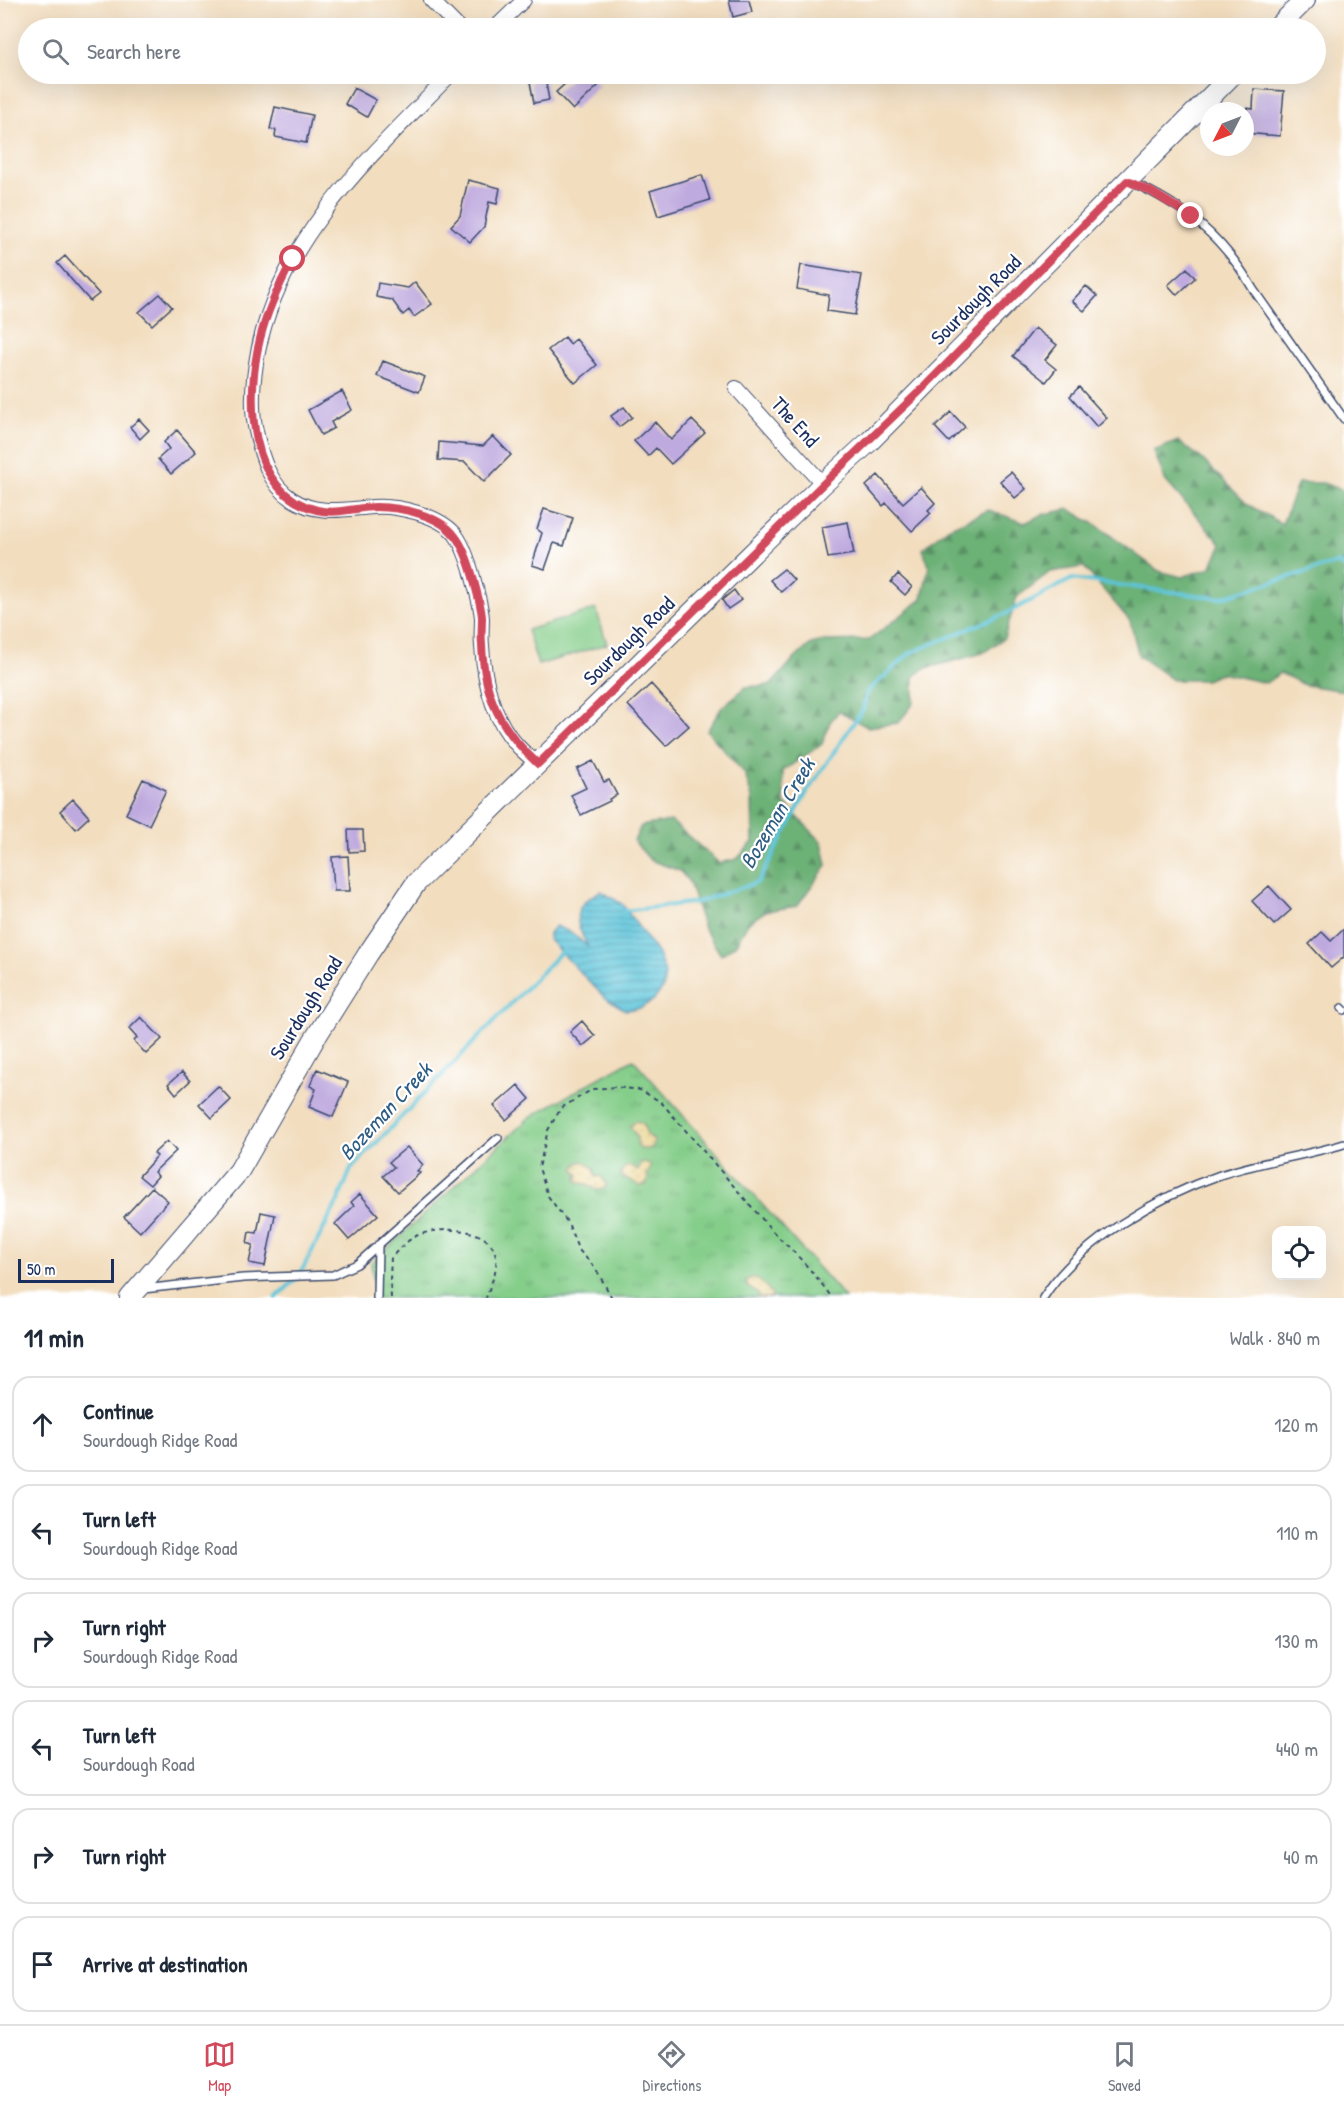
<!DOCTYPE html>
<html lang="en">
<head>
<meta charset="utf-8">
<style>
  body { margin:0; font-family:"Patrick Hand",sans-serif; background:#f2f2f3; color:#1f2937 }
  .controls { position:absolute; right:18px; bottom:18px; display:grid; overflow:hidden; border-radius:12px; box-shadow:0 6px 24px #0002 }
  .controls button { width:54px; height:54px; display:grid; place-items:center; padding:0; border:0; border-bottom:2px solid #e0e1e3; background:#fff; color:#1f2937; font:30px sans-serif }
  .compass { position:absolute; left:1200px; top:102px; width:54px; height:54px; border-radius:50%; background:#fff; box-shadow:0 6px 24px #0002; rotate:228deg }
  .scale { position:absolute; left:18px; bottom:15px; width:96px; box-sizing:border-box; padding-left:6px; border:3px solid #1b2f5e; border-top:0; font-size:16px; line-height:21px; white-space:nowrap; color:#1b2f5e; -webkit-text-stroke:4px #fff; paint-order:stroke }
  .stop { position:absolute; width:18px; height:18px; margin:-14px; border:4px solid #d1495b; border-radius:50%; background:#fff }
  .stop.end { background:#d1495b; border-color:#fff; box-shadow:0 2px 6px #0008 }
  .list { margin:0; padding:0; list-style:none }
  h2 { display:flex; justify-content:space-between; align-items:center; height:78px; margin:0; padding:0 24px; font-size:26px }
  h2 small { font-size:20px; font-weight:400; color:#747a83 }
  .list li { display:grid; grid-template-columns:39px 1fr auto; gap:18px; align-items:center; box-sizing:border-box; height:96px; margin:0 12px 12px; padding:0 12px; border:2px solid #e0e1e3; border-radius:18px }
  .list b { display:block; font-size:22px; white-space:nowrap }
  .list p { margin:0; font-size:20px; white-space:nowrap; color:#747a83 }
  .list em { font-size:20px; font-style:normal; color:#747a83 }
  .icon { flex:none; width:33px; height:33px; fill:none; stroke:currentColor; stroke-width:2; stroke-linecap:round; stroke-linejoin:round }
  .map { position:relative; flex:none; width:1344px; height:1298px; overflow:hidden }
  .search { position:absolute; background:#fff; box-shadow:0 6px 24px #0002; left:18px; right:18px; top:18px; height:66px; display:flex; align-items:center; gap:15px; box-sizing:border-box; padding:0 21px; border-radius:33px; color:#747a83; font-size:22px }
  .sheet { height:726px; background:#fff }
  nav { display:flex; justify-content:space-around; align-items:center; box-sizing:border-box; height:84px; border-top:2px solid #e0e1e3; background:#fff; font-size:16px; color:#747a83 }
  nav a { display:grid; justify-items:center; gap:3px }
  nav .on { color:#d1495b }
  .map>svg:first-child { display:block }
  .grass { fill:url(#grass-tufts); stroke:#507e74; stroke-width:1.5 }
  .forest { fill:url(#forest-firs); stroke:#44706a; stroke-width:1.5 }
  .sand { fill:url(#sand-dots); stroke:#84847e; stroke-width:1.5 }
  .park { fill:#85ce8a; stroke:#507e74; stroke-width:1.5 }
  .water { fill:url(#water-rules); stroke:#3c7a9c; stroke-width:1.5 }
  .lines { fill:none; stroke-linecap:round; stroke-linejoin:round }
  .stream { stroke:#5dc5da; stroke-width:4 }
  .building { fill:#bfaadf }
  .lane-casing { stroke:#3b496c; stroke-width:10 }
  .street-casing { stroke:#3b496c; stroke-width:16 }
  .secondary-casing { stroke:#3b496c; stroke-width:22 }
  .path { stroke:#3b496c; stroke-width:2; stroke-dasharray:4.5 4.5; stroke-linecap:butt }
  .lane { stroke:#fff; stroke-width:7 }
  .street { stroke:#fff; stroke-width:14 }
  .secondary { stroke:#fff; stroke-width:20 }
  .route { stroke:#d1495b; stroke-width:8 }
  .labels { text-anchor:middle; stroke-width:4.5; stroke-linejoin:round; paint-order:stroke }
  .street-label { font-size:21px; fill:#1b2f5e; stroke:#fff }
  .water-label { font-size:22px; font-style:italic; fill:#2f5c83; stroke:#fff }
</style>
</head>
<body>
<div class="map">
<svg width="1344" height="1298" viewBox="0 0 1344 1298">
  <defs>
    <pattern id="grass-tufts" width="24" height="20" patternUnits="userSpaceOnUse" patternTransform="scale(1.5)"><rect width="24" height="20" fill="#85ce8a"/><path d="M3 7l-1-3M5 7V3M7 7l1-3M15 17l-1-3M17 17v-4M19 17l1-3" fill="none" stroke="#72b17a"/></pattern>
    <pattern id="forest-firs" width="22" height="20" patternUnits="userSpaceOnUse" patternTransform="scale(1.5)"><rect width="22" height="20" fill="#6cb176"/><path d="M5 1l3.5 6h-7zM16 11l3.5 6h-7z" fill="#589064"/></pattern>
    <pattern id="sand-dots" width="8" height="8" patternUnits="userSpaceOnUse" patternTransform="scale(1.5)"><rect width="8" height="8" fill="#eeda9e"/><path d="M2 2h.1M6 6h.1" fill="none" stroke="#ccbb8a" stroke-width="1.8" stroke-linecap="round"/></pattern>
    <pattern id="water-rules" width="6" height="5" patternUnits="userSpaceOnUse" patternTransform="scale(1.5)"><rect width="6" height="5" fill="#5dc5da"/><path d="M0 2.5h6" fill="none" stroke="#4ca0b4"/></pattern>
  </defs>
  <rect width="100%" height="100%" fill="#fff"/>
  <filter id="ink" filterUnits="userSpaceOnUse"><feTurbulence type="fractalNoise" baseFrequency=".0167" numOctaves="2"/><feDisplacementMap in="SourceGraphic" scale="12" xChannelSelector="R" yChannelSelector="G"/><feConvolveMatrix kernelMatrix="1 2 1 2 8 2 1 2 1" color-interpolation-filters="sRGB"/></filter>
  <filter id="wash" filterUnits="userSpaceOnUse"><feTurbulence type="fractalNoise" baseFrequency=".008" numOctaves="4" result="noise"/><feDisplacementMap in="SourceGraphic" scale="24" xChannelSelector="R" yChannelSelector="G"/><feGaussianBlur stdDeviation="1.35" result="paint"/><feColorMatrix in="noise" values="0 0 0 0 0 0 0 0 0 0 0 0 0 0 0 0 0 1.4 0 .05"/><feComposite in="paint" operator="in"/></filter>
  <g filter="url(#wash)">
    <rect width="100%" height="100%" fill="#f2ddbe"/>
    <path class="grass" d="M633,1059L845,1298H376L371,1263L530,1117Z"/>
    <path class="forest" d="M1178,441L1201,458L1247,504L1282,524L1298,483H1323L1344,491V691L1305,685L1280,673L1266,683L1221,673L1206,680H1173L1139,656L1130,621L1084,567L1050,572L1017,597L1004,638L983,653L923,669L914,677V703L898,723L867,727L839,711L830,722L822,744L783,771L784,803L822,842L827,865L797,906L766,911L748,923L736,944L721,955L704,929L689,882L680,871L650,860L634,841L641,826L671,821L719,863L737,859L753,842L752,798L745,774L707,731L722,707L746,687L771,685L792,661L811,644L824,641L869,640L922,599L929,566L923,549L948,528L989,510L1025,523L1041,515L1069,509L1096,525L1159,571L1182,577L1210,568L1222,545L1165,480L1154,451Z"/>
    <path class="sand" d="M636,1121L643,1123L647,1135L654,1140L653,1146L649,1149H641L637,1145V1137L630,1126Z
      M584,1161L594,1168L596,1177L601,1176L607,1184L604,1189L597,1190L591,1186L578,1182L577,1177L579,1175L574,1169L578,1163Z
      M642,1162L648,1163L651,1167L647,1175L648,1180L646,1185L639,1186L632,1181L622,1177L621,1172L625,1167L631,1166L638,1170Z
      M754,1277L766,1286L772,1295V1298H759L758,1294L747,1286V1280Z"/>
    <path class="park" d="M596,609L607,644L538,665L527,630Z"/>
    <path class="water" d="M601,891L622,904L658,954L665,973L663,988L654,1000L640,1008L626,1010L605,998L549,940V933L555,926L572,933L588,947C574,920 570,907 601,891Z"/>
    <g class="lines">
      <path class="stream" d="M624,911L698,902L758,882L807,792L863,709L867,692L910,653L1005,614L1072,579L1219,598L1337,563L1344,567
        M276,1298L299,1276L339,1199L351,1169L563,950"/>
    </g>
    <g id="blocks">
      <path class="building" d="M729,0H749L752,12L733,17Z
        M576,74H588L599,85L573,110L556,92Z
        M545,78L549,100L534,103L530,82Z
        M354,88L376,100L367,117L345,104Z
        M1254,89L1284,91L1280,136L1245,133L1247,108L1253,109Z
        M275,107L312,115L306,143L275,137L276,130L270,129Z
        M702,175L710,200L658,216L650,191Z
        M468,180L500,188L497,204L489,202L484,227L470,242L451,226L460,216Z
        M65,256L99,294L90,301L57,263Z
        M801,265L862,275L855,315L827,311L829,295L797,289Z
        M1187,268L1195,278L1177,295L1168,285Z
        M415,282L432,304L414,317L409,310L403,315L392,300L376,297L378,283L408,288Z
        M1086,286L1097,296L1084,311L1072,301Z
        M160,294L172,307L152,325L139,312Z
        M1035,328L1057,345L1045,360L1056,369L1046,382L1013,356Z
        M565,337L570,344L576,339L597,365L575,383L548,350Z
        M383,361L425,377L419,392L377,376Z
        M1079,387L1107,418L1097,427L1070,396Z
        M342,391L352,410L331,422L334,428L321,435L308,410Z
        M624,407L632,417L619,427L611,416Z
        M951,412L965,427L949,442L935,427Z
        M139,419L149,430L140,439L130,427Z
        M692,420L705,433L671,464L656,448L648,456L634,441L655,422L671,440Z
        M177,430L196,452L171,474L158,459L169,449L164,442Z
        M493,436L511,455L484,482L465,462L438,460L439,442L483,446Z
        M1011,472L1026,489L1015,498L1000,481Z
        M878,475L903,503L921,487L935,503L928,510L931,513L912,531L886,503L883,506L866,486Z
        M544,509L573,518L564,546L554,543L545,569L532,565L542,533L537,529Z
        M848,522L854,554L828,558L822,527Z
        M784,569L794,580L781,592L770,580Z
        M898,574L912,587L905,595L891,582Z
        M734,590L741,600L728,609L722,600Z
        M651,684L689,726L666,746L628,705Z
        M593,761L604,782L609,780L617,795L609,799L610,801L581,815L571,795L586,788L577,769Z
        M143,779L166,790L149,825L126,814Z
        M73,799L89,817L76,829L60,811Z
        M348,830H363L364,851L349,852Z
        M348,856L350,891H334L332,857Z
        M1269,886L1291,910L1274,925L1252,901Z
        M1344,929V957L1331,968L1309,944L1322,932L1331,941Z
        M141,1017L162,1039L146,1054L134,1041L137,1038L129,1029Z
        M582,1021L595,1036L583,1046L570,1032Z
        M317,1069L348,1082L333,1117L309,1107L316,1089L310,1086Z
        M182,1072L190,1081L176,1094L168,1084Z
        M518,1085L530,1099L506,1120L494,1106Z
        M218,1086L231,1100L212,1118L199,1104Z
        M167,1141L176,1151L154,1172L158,1176L150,1185L139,1176L157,1156L154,1153Z
        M407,1147L423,1165L417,1171L420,1173L398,1192L383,1176L394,1167L389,1162Z
        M152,1187L168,1201L140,1232L124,1217Z
        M360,1194L378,1215L349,1240L335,1224L354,1206L351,1202Z
        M261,1212L275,1215L265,1266L249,1263L253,1245L247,1243L249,1232L257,1233Z"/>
    </g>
  </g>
  <g filter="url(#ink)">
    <use href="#blocks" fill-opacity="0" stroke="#3b496c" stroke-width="1.5"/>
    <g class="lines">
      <g class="lane-casing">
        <path id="lane" d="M1131,182C1185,206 1223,237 1253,289L1344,419
          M1342,1008L1344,1010
          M143,1289L243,1278L333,1275L357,1264L498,1138
          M377,1298L378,1245
          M1043,1298C1078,1242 1159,1196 1220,1175C1260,1162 1303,1156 1344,1144"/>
      </g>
      <g class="street-casing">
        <path id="street" d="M431,0L459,28
          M495,28L524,0
          M451,74C373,154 280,237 258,352C253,378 250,405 256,431C261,456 269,484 292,499C318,516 345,509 373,507C397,505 439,515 455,534C464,546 469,563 473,577C476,590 481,605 482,618C482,627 481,637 482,646C484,680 493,719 517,745C523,752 531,758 538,764
          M736,388L823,484"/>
      </g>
      <g class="secondary-casing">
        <path id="secondary" d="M1277,28L1305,0
          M130,1298L239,1171L314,1040L368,954L416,883L823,484L870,441L1233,74"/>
      </g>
      <path class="path" d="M391,1298L390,1280L391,1257C398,1251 407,1240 416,1236C438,1226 492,1225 496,1257C498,1271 490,1285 486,1298
        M612,1298L596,1269L578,1249L568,1223L548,1196L539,1168L548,1130L561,1108L593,1089L616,1087L640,1090L661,1102L776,1235C797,1254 816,1275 832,1298"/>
      <use href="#lane" class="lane"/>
      <use href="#street" class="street"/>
      <use href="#secondary" class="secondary"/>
    </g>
  </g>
  <g class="lines" filter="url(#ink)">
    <path class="route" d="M293,259C279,285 267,310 260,339C246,396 246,492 317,510C337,515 357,507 376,507C400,507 440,515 455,536C464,547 469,563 473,577C476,590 481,604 482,617C482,626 481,635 482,645C484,697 500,729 538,764L823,484L921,390L1127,181L1150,191L1191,216"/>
  </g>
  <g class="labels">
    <g class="street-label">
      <text transform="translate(976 300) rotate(-45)" y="7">Sourdough Road</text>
      <text transform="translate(795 422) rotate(48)" y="7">The End</text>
      <text transform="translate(629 641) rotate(-44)" y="7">Sourdough Road</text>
      <text transform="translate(306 1008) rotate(-58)" y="7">Sourdough Road</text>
    </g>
    <g class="water-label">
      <text transform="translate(777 813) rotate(-59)" y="8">Bozeman Creek</text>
      <text transform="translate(385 1111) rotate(-47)" y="8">Bozeman Creek</text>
    </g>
  </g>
</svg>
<div class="controls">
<button><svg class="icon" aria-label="locate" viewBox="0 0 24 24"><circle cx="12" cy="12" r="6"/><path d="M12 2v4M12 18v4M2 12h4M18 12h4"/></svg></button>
</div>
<svg class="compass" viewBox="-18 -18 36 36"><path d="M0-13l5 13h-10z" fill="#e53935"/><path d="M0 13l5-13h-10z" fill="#747a83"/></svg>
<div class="scale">50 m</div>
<div class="stop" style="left:293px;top:259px"></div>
<div class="stop end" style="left:1191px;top:216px"></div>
<div class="search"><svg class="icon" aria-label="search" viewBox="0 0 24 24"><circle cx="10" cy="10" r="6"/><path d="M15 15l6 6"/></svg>Search here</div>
</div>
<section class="sheet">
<h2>11 min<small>Walk · 840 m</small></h2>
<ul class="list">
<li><svg class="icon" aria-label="ahead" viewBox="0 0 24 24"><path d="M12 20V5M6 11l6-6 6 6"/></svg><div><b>Continue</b><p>Sourdough Ridge Road</p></div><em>120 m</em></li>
<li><svg class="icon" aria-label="left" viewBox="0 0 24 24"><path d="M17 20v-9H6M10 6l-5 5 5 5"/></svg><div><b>Turn left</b><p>Sourdough Ridge Road</p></div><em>110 m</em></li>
<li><svg class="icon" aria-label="right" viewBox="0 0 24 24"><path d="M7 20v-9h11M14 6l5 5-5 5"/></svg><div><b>Turn right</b><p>Sourdough Ridge Road</p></div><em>130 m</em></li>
<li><svg class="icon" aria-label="left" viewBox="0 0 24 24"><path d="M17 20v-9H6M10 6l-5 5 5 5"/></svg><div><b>Turn left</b><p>Sourdough Road</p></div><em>440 m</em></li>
<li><svg class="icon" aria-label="right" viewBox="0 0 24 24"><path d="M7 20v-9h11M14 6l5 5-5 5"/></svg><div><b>Turn right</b></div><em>40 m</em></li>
<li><svg class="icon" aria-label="arrive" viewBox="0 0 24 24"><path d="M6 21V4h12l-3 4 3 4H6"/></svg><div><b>Arrive at destination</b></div></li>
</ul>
</section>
<nav>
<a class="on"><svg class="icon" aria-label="map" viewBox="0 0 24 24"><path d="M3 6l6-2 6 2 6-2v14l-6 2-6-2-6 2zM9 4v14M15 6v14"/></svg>Map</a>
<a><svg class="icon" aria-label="directions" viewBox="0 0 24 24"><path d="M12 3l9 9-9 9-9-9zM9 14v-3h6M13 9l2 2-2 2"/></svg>Directions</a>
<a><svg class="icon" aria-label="saved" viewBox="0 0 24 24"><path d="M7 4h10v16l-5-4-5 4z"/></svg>Saved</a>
</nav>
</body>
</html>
